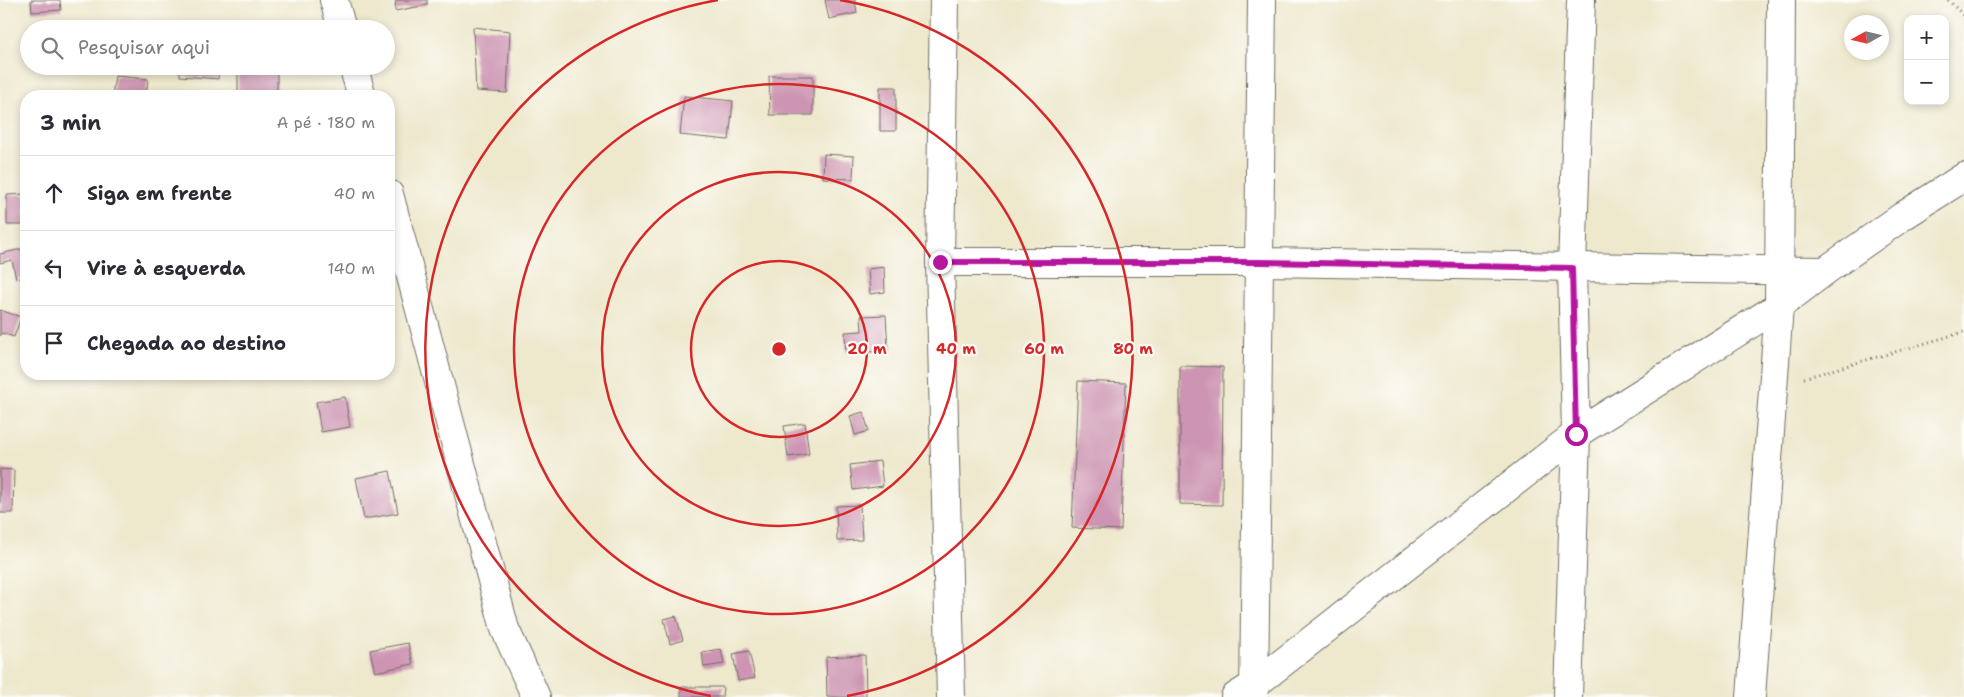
<!DOCTYPE html>
<html lang="pt">
<head>
<meta charset="utf-8">
<style>
  body { margin:0; font-family:"Shantell Sans",sans-serif; background:#f7f7f7; color:#2b2b33 }
  .controls { position:absolute; right:15px; top:15px; display:grid; overflow:hidden; border-radius:10px; box-shadow:0 2px 8px #0003 }
  .controls button { width:45px; height:45px; display:grid; place-items:center; padding:0; border:0; border-bottom:1px solid #e1e1e2; background:#fff; color:#2b2b33; font:25px sans-serif }
  .compass { position:absolute; left:1844px; top:15px; width:45px; height:45px; border-radius:50%; background:#fff; box-shadow:0 2px 8px #0003; rotate:262deg }
  .stop { position:absolute; width:15px; height:15px; margin:-11px; border:4px solid #b5179e; border-radius:50%; background:#fff }
  .stop.end { background:#b5179e; border-color:#fff; box-shadow:0 1px 5px #0008 }
  .list { margin:0; padding:0; list-style:none }
  h2 { display:flex; justify-content:space-between; align-items:center; height:65px; margin:0; padding:0 20px; font-size:21px }
  h2 small { font-size:16px; font-weight:400; color:#7c7c81 }
  .list li { display:grid; grid-template-columns:32px 1fr auto; gap:15px; align-items:center; box-sizing:border-box; height:75px; padding:0 20px; border-top:1px solid #e1e1e2 }
  .list b { display:block; font-size:19px; white-space:nowrap }
  .list em { font-size:16px; font-style:normal; color:#7c7c81 }
  .icon { flex:none; width:28px; height:28px; fill:none; stroke:currentColor; stroke-width:2; stroke-linecap:round; stroke-linejoin:round }
  .map { position:relative; flex:none; width:1964px; height:697px; overflow:hidden }
  .search { position:absolute; background:#fff; box-shadow:0 2px 8px #0003; left:20px; top:20px; width:375px; height:55px; display:flex; align-items:center; gap:12px; box-sizing:border-box; padding:0 18px; border-radius:28px; color:#7c7c81; font-size:19px }
  .panel { position:absolute; background:#fff; box-shadow:0 2px 8px #0003; left:20px; top:90px; width:375px; height:290px; border-radius:20px }
  .map>svg:first-child { display:block }
  .building { fill:#cd95b3 }
  .lines { fill:none; stroke-linecap:round; stroke-linejoin:round }
  .street-casing { stroke:#6f6d64; stroke-width:30 }
  .path { stroke:#6f6d64; stroke-width:3; stroke-dasharray:1 4; stroke-linecap:butt }
  .street { stroke:#fff; stroke-width:28 }
  .route { stroke:#b5179e; stroke-width:6 }
  .ring { fill:none; stroke:#d62828; stroke-width:2.5 }
  .centre { fill:#d62828; stroke:#fdfcf7; stroke-width:2.5 }
  .ring-label { font-size:15px; text-anchor:middle; font-weight:bold; fill:#d62828; stroke:#fdfcf7; stroke-width:4.5; stroke-linejoin:round; paint-order:stroke }
</style>
</head>
<body>
<div class="map">
<svg width="1964" height="697" viewBox="0 0 1964 697">
  <rect width="100%" height="100%" fill="#fdfcf7"/>
  <filter id="ink" filterUnits="userSpaceOnUse"><feTurbulence type="fractalNoise" baseFrequency=".02" numOctaves="2"/><feDisplacementMap in="SourceGraphic" scale="10" xChannelSelector="R" yChannelSelector="G"/><feConvolveMatrix kernelMatrix="1 2 1 2 8 2 1 2 1" color-interpolation-filters="sRGB"/></filter>
  <filter id="wash" filterUnits="userSpaceOnUse"><feTurbulence type="fractalNoise" baseFrequency=".0096" numOctaves="4" result="noise"/><feDisplacementMap in="SourceGraphic" scale="20" xChannelSelector="R" yChannelSelector="G"/><feGaussianBlur stdDeviation="1.12" result="paint"/><feColorMatrix in="noise" values="0 0 0 0 0 0 0 0 0 0 0 0 0 0 0 0 0 1.4 0 .05"/><feComposite in="paint" operator="in"/></filter>
  <g filter="url(#wash)">
    <rect width="100%" height="100%" fill="#eee8cd"/>
    <g id="blocks">
      <path class="building" d="M31,0H60L61,10L32,12Z
        M396,0H427V5L395,11Z
        M825,0H855L857,13L829,19Z
        M473,27L510,31L507,93L476,91Z
        M180,66H219L218,79L180,76Z
        M238,66H277V96H238Z
        M115,76L148,79L146,96H112Z
        M769,76H813V115H770Z
        M880,87H896V131H880Z
        M684,96L733,101L729,140L680,135Z
        M824,154L854,156L853,179L823,178Z
        M25,194V225H7V195Z
        M26,248V277L16,279L12,260L0,263V254Z
        M884,267L885,292L870,294L868,269Z
        M0,310L21,317L14,337L2,333L0,336Z
        M886,315L888,351L846,353L845,332L862,331L861,316Z
        M1180,366L1223,367L1222,505L1180,504Z
        M1078,381L1126,383L1121,530L1072,528Z
        M345,397L350,427L321,432L316,402Z
        M863,412L869,431L855,435L850,416Z
        M805,423L809,454L788,457L784,426Z
        M880,461L883,486L853,490L850,465Z
        M0,469L14,470L13,513H0Z
        M390,471L398,513L364,519L356,478Z
        M860,505L862,540L837,541L836,506Z
        M676,616L683,640L670,644L664,619Z
        M408,643L413,664L375,672L370,650Z
        M721,649L724,664L704,667L702,652Z
        M749,651L755,678L738,681L733,654Z
        M865,655L866,697H827L826,657Z
        M681,687H723L722,697H681Z"/>
    </g>
  </g>
  <g filter="url(#ink)">
    <use href="#blocks" fill-opacity="0" stroke="#6f6d64" stroke-width="1"/>
    <g class="lines">
      <g class="street-casing">
        <path id="street" d="M334,0L342,29
          M944,0L940,262L951,697
          M353,66L362,96
          M389,194L505,629L536,697
          M940,262H1260L1825,271
          M1235,697L1254,685L1576,434L1779,306L1825,271L1903,216L1964,177
          M1254,697L1262,0
          M1568,697L1576,434L1572,268L1581,0
          M1751,697L1779,306L1781,0"/>
      </g>
      <path class="path" d="M1948,0L1964,16
        M1804,378L1964,332"/>
      <use href="#street" class="street"/>
    </g>
  </g>
  <g class="lines" filter="url(#ink)">
    <path class="route" d="M940,262H1260L1572,268L1576,434"/>
  </g>
  <g class="ring">
    <circle cx="779" cy="349" r="88"/>
    <circle cx="779" cy="349" r="177"/>
    <circle cx="779" cy="349" r="265"/>
    <path d="M711 696A354 354 0 0 1 718 0M840 0A354 354 0 0 1 847 696"/>
  </g>
  <circle cx="779" cy="349" r="8" class="centre"/>
  <g class="ring-label">
    <text x="867" y="354">20 m</text>
    <text x="956" y="354">40 m</text>
    <text x="1044" y="354">60 m</text>
    <text x="1133" y="354">80 m</text>
  </g>
</svg>
<div class="controls">
<button>+</button>
<button>−</button>
</div>
<svg class="compass" viewBox="-18 -18 36 36"><path d="M0-13l5 13h-10z" fill="#e53935"/><path d="M0 13l5-13h-10z" fill="#7c7c81"/></svg>
<div class="stop" style="left:1576px;top:434px"></div>
<div class="stop end" style="left:940px;top:262px"></div>
<div class="search"><svg class="icon" aria-label="search" viewBox="0 0 24 24"><circle cx="10" cy="10" r="6"/><path d="M15 15l6 6"/></svg>Pesquisar aqui</div>
<section class="panel">
<h2>3 min<small>A pé · 180 m</small></h2>
<ul class="list">
<li><svg class="icon" aria-label="ahead" viewBox="0 0 24 24"><path d="M12 20V5M6 11l6-6 6 6"/></svg><div><b>Siga em frente</b></div><em>40 m</em></li>
<li><svg class="icon" aria-label="left" viewBox="0 0 24 24"><path d="M17 20v-9H6M10 6l-5 5 5 5"/></svg><div><b>Vire à esquerda</b></div><em>140 m</em></li>
<li><svg class="icon" aria-label="arrive" viewBox="0 0 24 24"><path d="M6 21V4h12l-3 4 3 4H6"/></svg><div><b>Chegada ao destino</b></div></li>
</ul>
</section>
</div>
</body>
</html>
